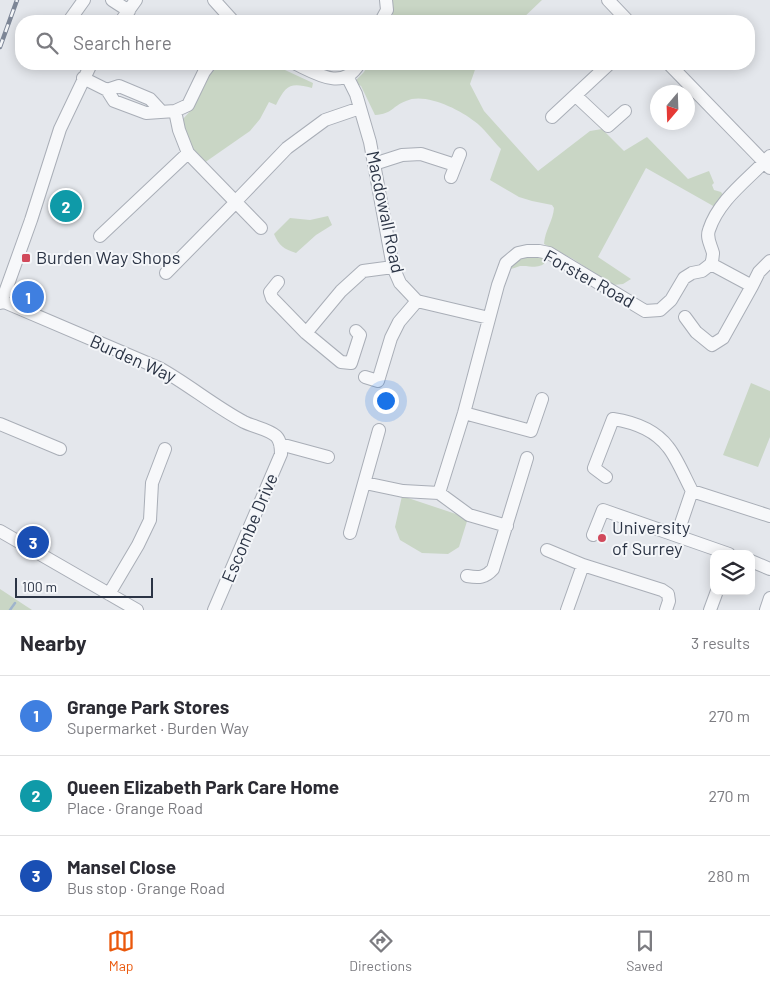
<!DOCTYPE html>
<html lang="en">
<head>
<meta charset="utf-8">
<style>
  body { margin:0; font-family:Barlow,sans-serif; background:#f7f7f7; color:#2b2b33 }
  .controls { position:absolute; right:15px; bottom:15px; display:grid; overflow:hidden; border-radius:10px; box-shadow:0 2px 12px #0003 }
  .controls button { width:45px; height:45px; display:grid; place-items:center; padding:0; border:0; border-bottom:1px solid #e1e1e2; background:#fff; color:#2b2b33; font:25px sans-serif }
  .compass { position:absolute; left:650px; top:85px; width:45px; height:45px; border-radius:50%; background:#fff; box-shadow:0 2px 12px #0003; rotate:199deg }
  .scale { position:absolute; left:15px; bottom:12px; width:138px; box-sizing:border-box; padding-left:5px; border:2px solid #2b3445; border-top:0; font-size:14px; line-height:18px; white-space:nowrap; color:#2b3445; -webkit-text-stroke:4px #f4f6f9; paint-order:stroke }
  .you { position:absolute; left:385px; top:400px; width:18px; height:18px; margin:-12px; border:4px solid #fff; border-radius:50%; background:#1a73e8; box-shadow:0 0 0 8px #1a73e833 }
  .badge { display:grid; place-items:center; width:32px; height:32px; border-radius:50%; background:#ea580c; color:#fff; font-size:16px; font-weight:700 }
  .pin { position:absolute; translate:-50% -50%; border:2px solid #fff; box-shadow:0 1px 5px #0006 }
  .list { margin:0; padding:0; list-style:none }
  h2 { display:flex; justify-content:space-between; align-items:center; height:65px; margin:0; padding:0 20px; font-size:21px }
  h2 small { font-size:16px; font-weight:400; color:#7c7c81 }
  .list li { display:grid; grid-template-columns:32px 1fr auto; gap:15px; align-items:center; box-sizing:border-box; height:80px; padding:0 20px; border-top:1px solid #e1e1e2 }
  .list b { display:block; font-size:19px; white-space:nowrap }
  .list p { margin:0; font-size:16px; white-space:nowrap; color:#7c7c81 }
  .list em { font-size:16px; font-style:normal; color:#7c7c81 }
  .icon { flex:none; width:28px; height:28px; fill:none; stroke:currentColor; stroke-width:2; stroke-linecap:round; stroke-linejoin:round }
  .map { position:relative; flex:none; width:770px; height:610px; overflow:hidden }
  .search { position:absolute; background:#fff; box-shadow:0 2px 12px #0003; left:15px; right:15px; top:15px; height:55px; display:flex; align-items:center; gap:12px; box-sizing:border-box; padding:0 18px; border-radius:20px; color:#7c7c81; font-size:19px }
  .sheet { height:305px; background:#fff }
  nav { display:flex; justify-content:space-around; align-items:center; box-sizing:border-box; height:70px; border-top:1px solid #e1e1e2; background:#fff; font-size:14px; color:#7c7c81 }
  nav a { display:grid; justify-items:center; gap:2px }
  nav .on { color:#ea580c }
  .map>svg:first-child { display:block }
  .green { fill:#c9d6c5 }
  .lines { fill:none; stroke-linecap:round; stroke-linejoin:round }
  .stream { stroke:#9fb4cc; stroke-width:2.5 }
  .minor-casing { stroke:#a9aeb7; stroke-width:14 }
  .minor { stroke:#f7f8fa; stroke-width:12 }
  .rail-casing { stroke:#7d8696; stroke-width:4.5 }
  .rail { stroke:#f4f6f9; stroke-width:2.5; stroke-dasharray:8; stroke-linecap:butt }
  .poi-dot { fill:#d1495b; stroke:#f4f6f9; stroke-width:2 }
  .labels { text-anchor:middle; stroke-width:4; stroke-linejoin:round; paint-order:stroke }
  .street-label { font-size:18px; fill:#2b3445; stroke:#f4f6f9 }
  .poi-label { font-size:18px; fill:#2b3445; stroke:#f4f6f9; text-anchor:start }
</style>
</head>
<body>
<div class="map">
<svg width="770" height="610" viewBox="0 0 770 610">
  <rect width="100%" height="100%" fill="#e4e7ec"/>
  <path class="green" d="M392,0H542L520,21H390L393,17Z
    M219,64H272L313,83L312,88C290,82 286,85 276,105L269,102L260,119L250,131L204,163C193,150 183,137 183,119L193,108L208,77Z
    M368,64H477L470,84L484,111L538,171L590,131L602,129L624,151L647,137L688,179L709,171L714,183L712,185L714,190L721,192L723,195L715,207L646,168L598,257L631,279L623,284L613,285L573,259L544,244C545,230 553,221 554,208L552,205L532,201L519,197L490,180L501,149C492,140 484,128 474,121C459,109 424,92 406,101C392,106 393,114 375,115L361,86L357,84V79L364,72Z
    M328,216L332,225L316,235L296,253C284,249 279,246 274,234L290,218L310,220Z
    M537,255L548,259C540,271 532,265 520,266C516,267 513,269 508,269L521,258Z
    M751,383L770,391V437L758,467L723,455Z
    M402,496L468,518L459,547L448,554L422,553L400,540L395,527Z
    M0,589L32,610H0Z"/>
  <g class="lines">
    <path class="stream" d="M10,610L15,603"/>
    <g class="minor-casing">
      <path id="minor" d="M112,0L129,11
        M214,0L233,21
        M608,0L628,21
        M69,21L84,0
        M121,21L136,0
        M381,21L387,10L386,0
        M296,64C317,74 343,91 359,64
        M669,64L770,168
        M347,76L356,94L370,142L393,267L400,283L417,301L489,318
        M83,78L107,90L114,101L146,113L175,111L188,105L204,72L210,64
        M107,90L119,86L150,99L162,112
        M576,96L608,126L625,111
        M175,111L179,130L188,153L261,228
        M552,117L609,64
        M374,164L402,155L421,154L455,165
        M451,177L460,154
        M239,198L287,148L325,120L360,108
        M100,236L188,153
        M711,264C712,261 713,256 713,253C711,245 706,238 709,230C719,199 749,179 770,156
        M166,273L235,203
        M278,282L270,292L272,298L306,333L341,362L351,363L360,335L356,331
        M752,286L759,272L770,261
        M2,301L159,368C188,384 214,406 244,422C254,427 268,429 276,436C281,441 281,448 281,454L214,610
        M0,303L2,301L31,220L60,129L91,64
        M685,317L696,332L712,345L723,338L752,286L711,264
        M306,333L341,291L363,271L393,267
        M365,377L378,381L391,338L399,322L417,301
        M464,413L531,431L542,399
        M0,424L60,449
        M280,444L328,457
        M606,477L594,468L613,419C633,422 655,430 668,447C677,458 685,478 692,491L677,535
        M365,483L403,491L439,493L469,515L507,526
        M692,491L770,516
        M439,493L464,413L498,285L506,263L518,253L527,251H539L549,253L645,311L660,310L671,300L684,278L692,273L702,271L711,264
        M0,531L137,610
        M350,533L379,430
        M593,535L603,510L729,554
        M547,550L583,565
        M751,561L770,569
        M467,576C479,578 485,578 493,569L527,458
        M109,594L138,545L150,520L152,483L165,449
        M567,610L583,565L662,590L668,594L669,601L666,610
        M710,610L717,591
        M766,610L770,598"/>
    </g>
    <use href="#minor" class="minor"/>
    <g class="rail-casing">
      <path id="rail" d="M0,47L17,0"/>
    </g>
    <use href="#rail" class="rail"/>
  </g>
  <g class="poi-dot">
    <rect x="21" y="253" width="10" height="10" rx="2.5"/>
    <circle cx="602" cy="538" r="5"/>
  </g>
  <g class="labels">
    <g class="street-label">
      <text transform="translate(385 212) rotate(78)" y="6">Macdowall Road</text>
      <text transform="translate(589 279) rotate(29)" y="6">Forster Road</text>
      <text transform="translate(133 359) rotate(24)" y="6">Burden Way</text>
      <text transform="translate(250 528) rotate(-67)" y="6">Escombe Drive</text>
    </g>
    <g class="poi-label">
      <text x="36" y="264">Burden Way Shops</text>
      <text x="612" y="534">University<tspan x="612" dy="21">of Surrey</tspan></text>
    </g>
  </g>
</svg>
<div class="controls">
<button><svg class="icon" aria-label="layers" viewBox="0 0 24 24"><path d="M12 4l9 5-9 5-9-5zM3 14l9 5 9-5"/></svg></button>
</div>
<svg class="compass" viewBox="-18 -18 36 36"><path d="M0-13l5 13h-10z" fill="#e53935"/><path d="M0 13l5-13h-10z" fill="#7c7c81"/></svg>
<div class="scale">100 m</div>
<div class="you"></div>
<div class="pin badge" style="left:28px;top:297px;background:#3f7fe0">1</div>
<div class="pin badge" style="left:66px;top:206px;background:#0f9aa8">2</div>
<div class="pin badge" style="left:33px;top:542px;background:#1a4fb4">3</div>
<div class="search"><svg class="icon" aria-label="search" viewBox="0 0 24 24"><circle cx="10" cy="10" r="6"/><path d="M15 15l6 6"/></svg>Search here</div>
</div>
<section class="sheet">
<h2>Nearby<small>3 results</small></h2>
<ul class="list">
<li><span class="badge" style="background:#3f7fe0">1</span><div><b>Grange Park Stores</b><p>Supermarket · Burden Way</p></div><em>270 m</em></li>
<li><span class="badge" style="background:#0f9aa8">2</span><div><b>Queen Elizabeth Park Care Home</b><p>Place · Grange Road</p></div><em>270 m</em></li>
<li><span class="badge" style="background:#1a4fb4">3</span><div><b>Mansel Close</b><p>Bus stop · Grange Road</p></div><em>280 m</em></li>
</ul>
</section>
<nav>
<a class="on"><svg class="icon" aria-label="map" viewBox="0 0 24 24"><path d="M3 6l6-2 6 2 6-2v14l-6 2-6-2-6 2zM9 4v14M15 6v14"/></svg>Map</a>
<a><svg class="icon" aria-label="directions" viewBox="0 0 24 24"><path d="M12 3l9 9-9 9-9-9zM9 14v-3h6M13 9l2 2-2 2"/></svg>Directions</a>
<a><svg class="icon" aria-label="saved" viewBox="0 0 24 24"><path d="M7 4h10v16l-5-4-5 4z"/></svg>Saved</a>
</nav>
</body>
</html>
